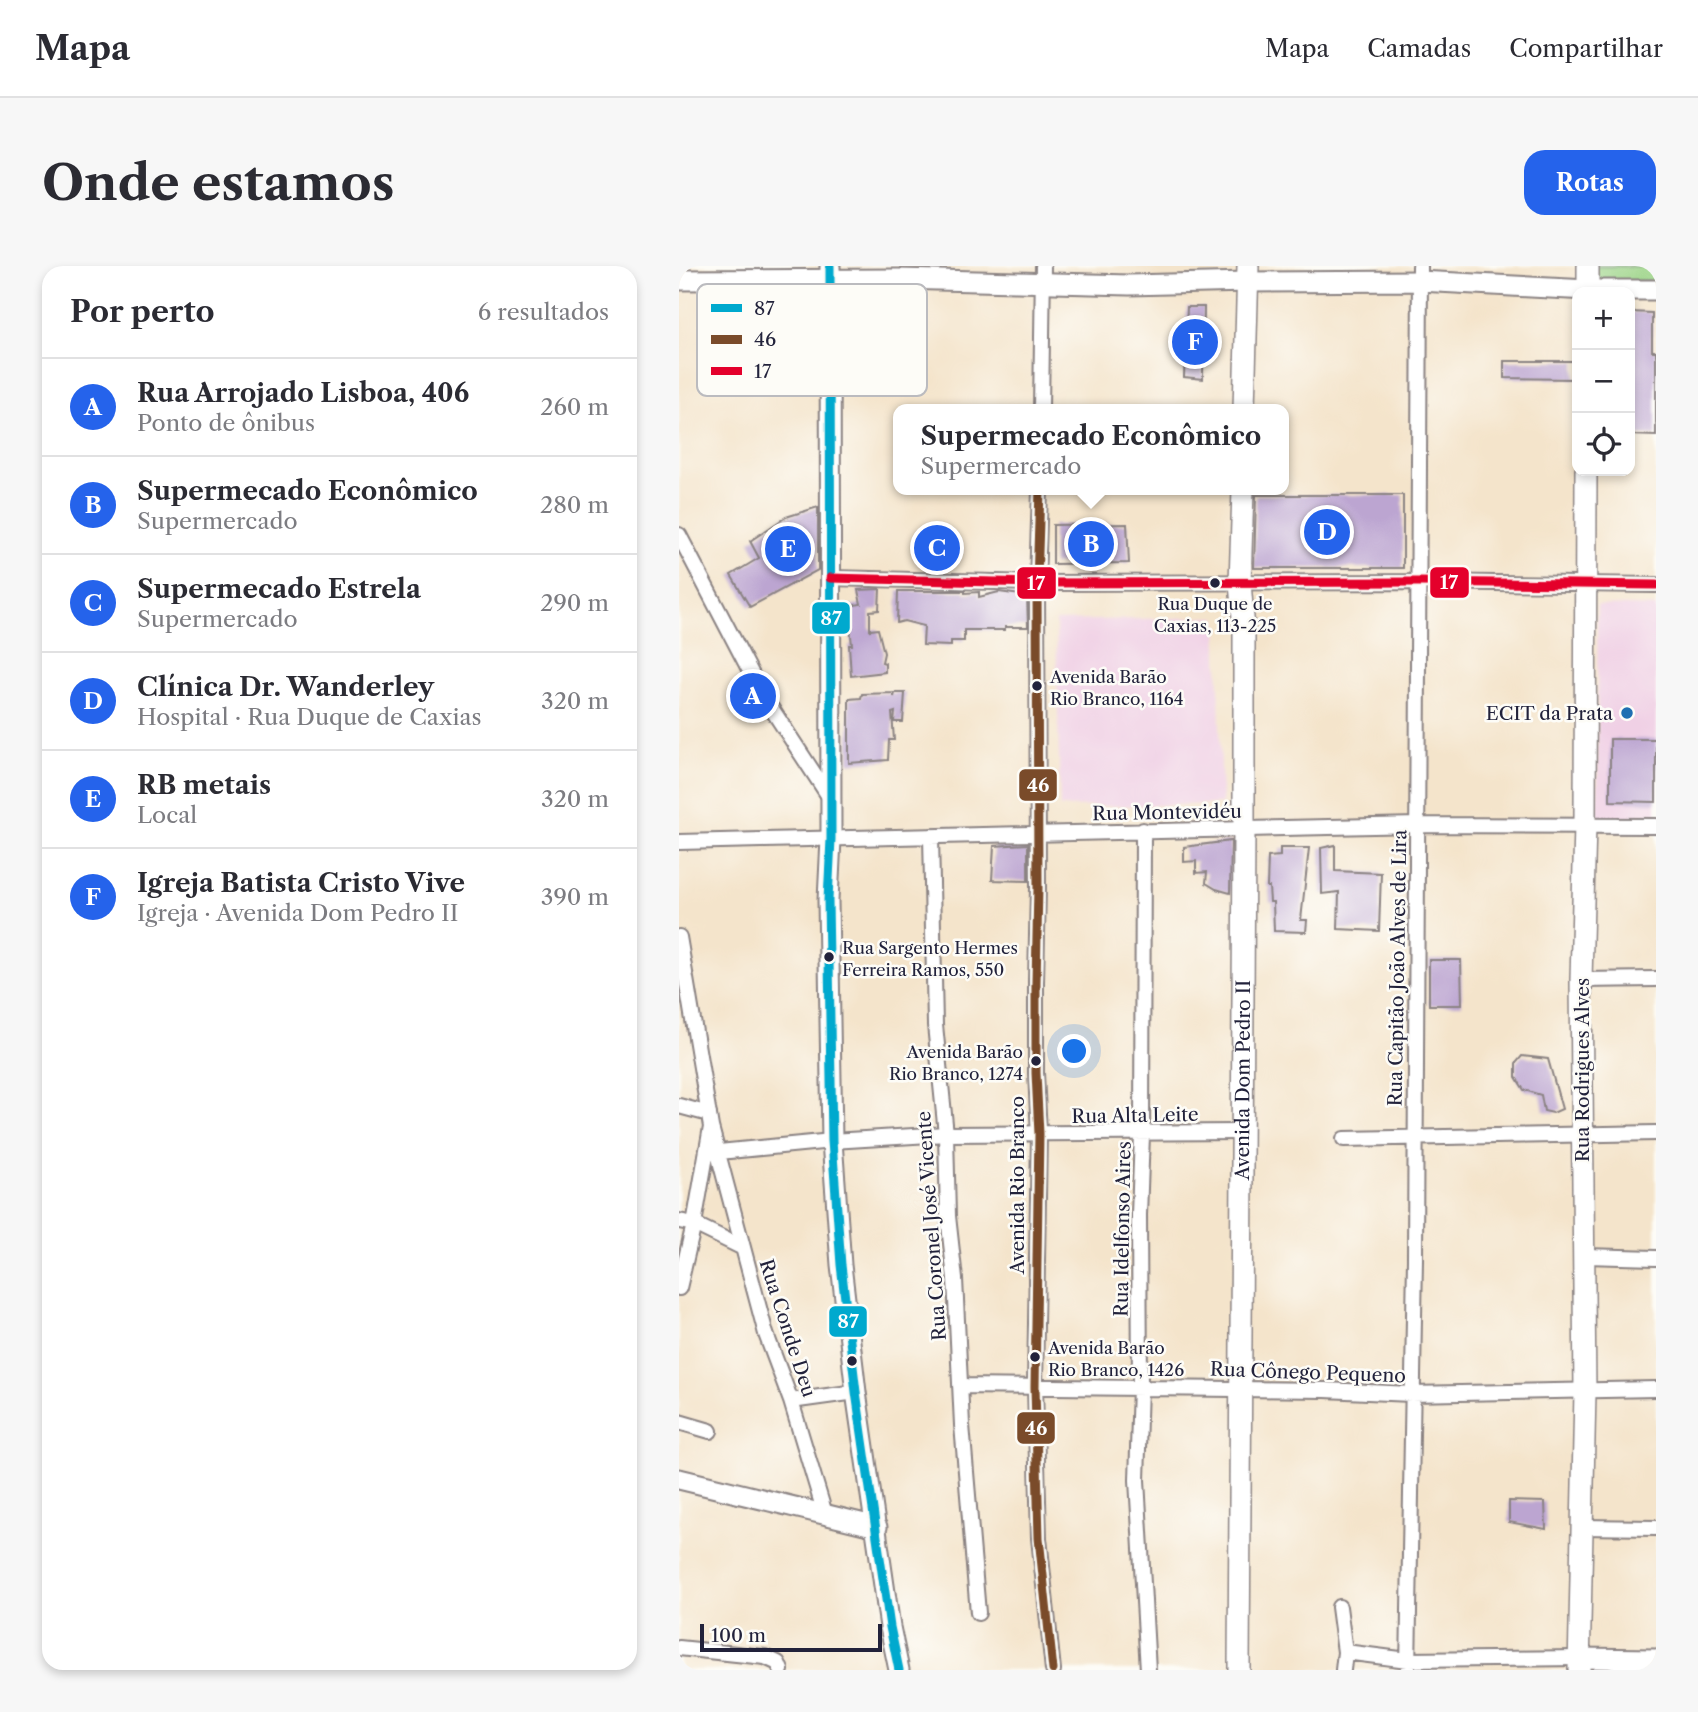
<!DOCTYPE html>
<html lang="pt">
<head>
<meta charset="utf-8">
<style>
  body { margin:0; font-family:"Libre Caslon Text",serif; background:#f7f7f7; color:#2b2b33 }
  .controls { position:absolute; right:21px; top:21px; display:grid; overflow:hidden; border-radius:14px; box-shadow:0 4px 10px #0003 }
  .controls button { width:63px; height:63px; display:grid; place-items:center; padding:0; border:0; border-bottom:2px solid #e1e1e2; background:#fff; color:#2b2b33; font:35px sans-serif }
  .scale { position:absolute; left:21px; bottom:18px; width:182px; box-sizing:border-box; padding-left:7px; border:4px solid #22223b; border-top:0; font-size:19px; line-height:24px; white-space:nowrap; color:#22223b; -webkit-text-stroke:5px #fdfcf7; paint-order:stroke }
  .you { position:absolute; left:396px; top:786px; width:24px; height:24px; margin:-18px; border:5px solid #fff; border-radius:50%; background:#1a73e8; box-shadow:0 0 0 10px #1a73e833 }
  .badge { display:grid; place-items:center; width:46px; height:46px; border-radius:50%; background:#2563eb; color:#fff; font-size:23px; font-weight:700 }
  .pin { position:absolute; translate:-50% -50%; border:4px solid #fff; box-shadow:0 2px 7px #0006 }
  .popup { position:absolute; left:214px; top:138px; width:396px; height:91px; box-sizing:border-box; display:grid; place-content:center; border-radius:14px; background:#fff; filter:drop-shadow(0 2px 5px #0005); font-size:23px; white-space:nowrap; color:#7c7c81 }
  .popup b { font-size:26px; color:#2b2b33 }
  .popup::after { content:''; position:absolute; left:50%; top:100%; margin-left:-14px; border:14px solid transparent; border-top-color:#fff }
  .list { margin:0; padding:0; list-style:none }
  h2 { display:flex; justify-content:space-between; align-items:center; height:91px; margin:0; padding:0 28px; font-size:30px }
  h2 small { font-size:23px; font-weight:400; color:#7c7c81 }
  .list li { display:grid; grid-template-columns:46px 1fr auto; gap:21px; align-items:center; box-sizing:border-box; height:98px; padding:0 28px; border-top:2px solid #e1e1e2 }
  .list b { display:block; font-size:26px; white-space:nowrap }
  .list p { margin:0; font-size:23px; white-space:nowrap; color:#7c7c81 }
  .list em { font-size:23px; font-style:normal; color:#7c7c81 }
  .icon { flex:none; width:38px; height:38px; fill:none; stroke:currentColor; stroke-width:2; stroke-linecap:round; stroke-linejoin:round }
  .map { position:relative; flex:none; width:977px; height:1404px; overflow:hidden; border-radius:21px }
  header { display:flex; align-items:center; gap:42px; box-sizing:border-box; height:98px; padding:0 35px; background:#fff; border-bottom:2px solid #e1e1e2 }
  header strong { font-size:33px }
  nav { display:flex; gap:38px; margin-inline-start:auto; font-size:24px }
  .intro { display:flex; align-items:center; justify-content:space-between; box-sizing:border-box; height:168px; padding:0 42px }
  h1 { margin:0; font-size:49px }
  .button { padding:18px 32px; border-radius:21px; background:#2563eb; color:#fff; font-size:24px; font-weight:700 }
  main { display:flex; gap:42px; padding:0 42px }
  aside { flex:1; background:#fff; border-radius:21px; box-shadow:0 4px 10px #0003 }
  .map>svg:first-child { display:block }
  .built { fill:#f0d0e5 }
  .green { fill:#9ad385; stroke:#5e7a60; stroke-width:2 }
  .building { fill:#bca5d1 }
  .lines { fill:none; stroke-linecap:round; stroke-linejoin:round }
  .street-casing { stroke:#8b8383; stroke-width:18 }
  .secondary-casing { stroke:#8b8383; stroke-width:23 }
  .primary-casing { stroke:#8b8383; stroke-width:24 }
  .street { stroke:#fff; stroke-width:14 }
  .secondary { stroke:#fff; stroke-width:19 }
  .primary { stroke:#fff; stroke-width:21 }
  .bus-1-casing { stroke:#fdfcf7; stroke-width:14 }
  .bus-2-casing { stroke:#fdfcf7; stroke-width:14 }
  .bus-3-casing { stroke:#fdfcf7; stroke-width:14 }
  .bus-1 { stroke:#00a9ce; stroke-width:9 }
  .bus-2 { stroke:#7a4b2a; stroke-width:9 }
  .bus-3 { stroke:#e4002b; stroke-width:9 }
  .bus-dot { fill:#22223b; stroke:#fdfcf7; stroke-width:2.5 }
  .poi-dot { fill:#1f6fb2; stroke:#fdfcf7; stroke-width:2.5 }
  .labels { text-anchor:middle; stroke-width:5; stroke-linejoin:round; paint-order:stroke }
  .bus-label { font-size:17px; fill:#22223b; stroke:#fdfcf7; text-anchor:start }
  .poi-label { font-size:19px; fill:#22223b; stroke:#fdfcf7; text-anchor:end }
  .street-label { font-size:19px; fill:#22223b; stroke:#fdfcf7 }
  .key { fill:#fdfcf7; stroke:#bbbbbf; stroke-width:2 }
  .key-label { font-size:19px; fill:#22223b }
  .line-badge { stroke:#fdfcf7; stroke-width:2.5 }
  .badge-label { font-size:19px; text-anchor:middle; font-weight:bold; fill:#fff }
</style>
</head>
<body>
<header>
<strong>Mapa</strong>
<nav><a>Mapa</a><a>Camadas</a><a>Compartilhar</a></nav>
</header>
<div class="intro"><h1>Onde estamos</h1><a class="button">Rotas</a></div>
<main>
<aside>
<h2>Por perto<small>6 resultados</small></h2>
<ul class="list">
<li><span class="badge">A</span><div><b>Rua Arrojado Lisboa, 406</b><p>Ponto de ônibus</p></div><em>260 m</em></li>
<li><span class="badge">B</span><div><b>Supermecado Econômico</b><p>Supermercado</p></div><em>280 m</em></li>
<li><span class="badge">C</span><div><b>Supermecado Estrela</b><p>Supermercado</p></div><em>290 m</em></li>
<li><span class="badge">D</span><div><b>Clínica Dr. Wanderley</b><p>Hospital · Rua Duque de Caxias</p></div><em>320 m</em></li>
<li><span class="badge">E</span><div><b>RB metais</b><p>Local</p></div><em>320 m</em></li>
<li><span class="badge">F</span><div><b>Igreja Batista Cristo Vive</b><p>Igreja · Avenida Dom Pedro II</p></div><em>390 m</em></li>
</ul>
</aside>
<div class="map">
<svg width="977" height="1404" viewBox="0 0 977 1404">
  <rect width="100%" height="100%" fill="#fdfcf7"/>
  <filter id="ink" filterUnits="userSpaceOnUse"><feTurbulence type="fractalNoise" baseFrequency=".0143" numOctaves="2"/><feDisplacementMap in="SourceGraphic" scale="14" xChannelSelector="R" yChannelSelector="G"/><feConvolveMatrix kernelMatrix="1 2 1 2 8 2 1 2 1" color-interpolation-filters="sRGB"/></filter>
  <filter id="wash" filterUnits="userSpaceOnUse"><feTurbulence type="fractalNoise" baseFrequency=".00686" numOctaves="4" result="noise"/><feDisplacementMap in="SourceGraphic" scale="28" xChannelSelector="R" yChannelSelector="G"/><feGaussianBlur stdDeviation="1.57" result="paint"/><feColorMatrix in="noise" values="0 0 0 0 0 0 0 0 0 0 0 0 0 0 0 0 0 1.4 0 .05"/><feComposite in="paint" operator="in"/></filter>
  <g filter="url(#wash)">
    <rect width="100%" height="100%" fill="#f4e4cb"/>
    <path class="built" d="M918,339L977,341V554H919Z
      M538,351L543,538L381,541L377,355Z"/>
    <path class="green" d="M913,0H977V15H913Z"/>
    <g id="blocks">
      <path class="building" d="M508,41H525L524,113L505,111Z
        M951,46L973,47V85H977V170L951,169Z
        M825,95H896V113L825,112Z
        M577,229H724V302H575Z
        M139,241V304L71,341L52,309L80,292L71,275L107,251Z
        M448,258L450,297L374,298V259Z
        M201,323L200,344L191,345V364L199,363L205,387L203,396L206,397V406L172,410L170,379H173L169,340L182,338L179,324Z
        M219,325H286V327L300,326V331L320,326L348,330L349,361H326V364H285V375H272V380L244,379L245,360L225,355L218,357Z
        M215,427V431L216,427H226L224,456H215L216,446L213,447L215,474H210L209,494L170,497V433L182,432L183,428Z
        M931,473H977V536L931,535Z
        M552,575L551,627L537,623L527,617L528,606L517,607V595L505,596V581Z
        M349,578V615L313,614L315,580Z
        M656,579V605L702,607L700,665L659,663L660,626L643,628L642,582Z
        M601,582H630L622,654H628L627,666L595,665L594,636H591L590,621H588L589,591L601,590Z
        M750,694H782L783,739H750Z
        M843,790L869,793L883,843L874,847L865,845L862,829L845,824L837,811V797Z
        M830,1235L866,1236L867,1263L830,1256Z"/>
    </g>
  </g>
  <g filter="url(#ink)">
    <use href="#blocks" fill-opacity="0" stroke="#8b8383" stroke-width="2"/>
    <g class="lines">
      <g class="street-casing">
        <path id="street" d="M362,143L364,0
          M361,224L358,317L359,622L357,716V807L360,868L356,1121L360,1272L374,1404
          M0,269L83,428L151,532
          M151,312L358,317L739,316L977,319
          M464,564L463,869L460,949L461,1121L458,1214L469,1404
          M252,570L256,759L267,868L269,950L276,1013L283,1159L299,1347
          M0,576L739,559L977,560
          M0,671L32,861L15,958L0,1022
          M902,714L977,713
          M0,840L30,848
          M32,861L87,1068L112,1135L146,1248
          M665,873L977,867
          M40,886L153,875L267,868L564,866
          M0,955L15,958L64,982
          M906,990L977,992
          M281,1120L646,1124L732,1128L977,1123
          M112,1135L177,1126
          M0,1156L31,1165
          M902,1261L977,1262
          M660,1341L666,1386L664,1404
          M0,1382L86,1391L99,1397L102,1404
          M666,1386L729,1394L900,1392
          M729,1404L736,993L741,0"/>
      </g>
      <g class="secondary-casing">
        <path id="secondary" d="M151,0L152,573L149,634L153,875L162,999L177,1126L211,1361L220,1404
          M0,14L219,13L450,19L568,16L740,15L909,24H977
          M0,1213L198,1261
          M900,1392L977,1393"/>
      </g>
      <g class="primary-casing">
        <g id="primary">
          <path d="M909,26V0"/>
          <path d="M565,143L569,0"/>
          <path id="s1" d="M560,1404L565,565V363L561,317L564,224"/>
          <path d="M900,1404L906,1126L902,714L906,559L907,205"/>
        </g>
      </g>
      <use href="#street" class="street"/>
      <use href="#secondary" class="secondary"/>
      <use href="#primary" class="primary"/>
      <g class="bus-1-casing">
        <path id="bus-1" d="M151,0L152,573L149,634L153,875L162,999L177,1126L211,1361L220,1404"/>
      </g>
      <g class="bus-2-casing">
        <path id="bus-2" d="M361,224L358,317L359,622L357,716V807L360,868L356,1121L360,1272L374,1404"/>
      </g>
      <g class="bus-3-casing">
        <path id="bus-3" d="M151,312L358,317L739,316L977,319"/>
      </g>
      <use href="#bus-1" class="bus-1"/>
      <use href="#bus-2" class="bus-2"/>
      <use href="#bus-3" class="bus-3"/>
    </g>
  </g>
  <g class="bus-dot">
    <circle cx="536" cy="317" r="6"/>
    <circle cx="358" cy="420" r="6"/>
    <circle cx="150" cy="691" r="6"/>
    <circle cx="357" cy="795" r="6"/>
    <circle cx="356" cy="1091" r="6"/>
    <circle cx="173" cy="1095" r="6"/>
  </g>
  <circle class="poi-dot" cx="948" cy="447" r="7"/>
  <g class="labels">
    <g class="bus-label">
      <text x="536" y="344" text-anchor="middle">Rua Duque de<tspan x="536" dy="22">Caxias, 113-225</tspan></text>
      <text x="371" y="417">Avenida Barão<tspan x="371" dy="22">Rio Branco, 1164</tspan></text>
      <text x="163" y="688">Rua Sargento Hermes<tspan x="163" dy="22">Ferreira Ramos, 550</tspan></text>
      <text x="344" y="792" text-anchor="end">Avenida Barão<tspan x="344" dy="22">Rio Branco, 1274</tspan></text>
      <text x="369" y="1088">Avenida Barão<tspan x="369" dy="22">Rio Branco, 1426</tspan></text>
    </g>
    <g class="poi-label">
      <text x="934" y="454">ECIT da Prata</text>
    </g>
    <g class="street-label">
      <text transform="translate(488 546) rotate(-1)" y="7">Rua Montevidéu</text>
      <text transform="translate(718 702) rotate(-89)" y="7">Rua Capitão João Alves de Lira</text>
      <text transform="translate(903 804) rotate(-90)" y="7">Rua Rodrigues Alves</text>
      <text dy="7" stroke="none"><textPath href="#s1" startOffset="590">Avenida Dom Pedro II</textPath></text>
      <text transform="translate(456 849) rotate(-1)" y="7">Rua Alta Leite</text>
      <text transform="translate(338 919) rotate(-90)" y="7">Avenida Rio Branco</text>
      <text transform="translate(252 960) rotate(-94)" y="7">Rua Coronel José Vicente</text>
      <text transform="translate(443 963) rotate(-89)" y="7">Rua Idelfonso Aires</text>
      <text transform="translate(109 1062) rotate(72)" y="7">Rua Conde Deu</text>
      <text transform="translate(629 1106) rotate(2)" y="7">Rua Cônego Pequeno</text>
    </g>
  </g>
  <rect x="18" y="18" width="230" height="112" rx="10" class="key"/>
  <rect x="32" y="38" width="31" height="8" fill="#00a9ce"/>
  <rect x="32" y="69" width="31" height="9" fill="#7a4b2a"/>
  <rect x="32" y="101" width="31" height="8" fill="#e4002b"/>
  <g class="key-label">
    <text x="75" y="49">87</text>
    <text x="75" y="80">46</text>
    <text x="75" y="112">17</text>
  </g>
  <g class="line-badge">
    <rect x="750" y="300" width="41" height="33" rx="7" fill="#e4002b"/>
    <rect x="337" y="300" width="41" height="34" rx="7" fill="#e4002b"/>
    <rect x="132" y="335" width="40" height="34" rx="7" fill="#00a9ce"/>
    <rect x="339" y="502" width="40" height="34" rx="7" fill="#7a4b2a"/>
    <rect x="149" y="1039" width="40" height="33" rx="7" fill="#00a9ce"/>
    <rect x="337" y="1145" width="40" height="34" rx="7" fill="#7a4b2a"/>
  </g>
  <g class="badge-label">
    <text x="770" y="323">17</text>
    <text x="357" y="324">17</text>
    <text x="152" y="359">87</text>
    <text x="359" y="526">46</text>
    <text x="169" y="1062">87</text>
    <text x="357" y="1169">46</text>
  </g>
</svg>
<div class="controls">
<button>+</button>
<button>−</button>
<button><svg class="icon" aria-label="locate" viewBox="0 0 24 24"><circle cx="12" cy="12" r="6"/><path d="M12 2v4M12 18v4M2 12h4M18 12h4"/></svg></button>
</div>
<div class="scale">100 m</div>
<div class="you"></div>
<div class="pin badge" style="left:74px;top:430px">A</div>
<div class="pin badge" style="left:412px;top:278px">B</div>
<div class="popup"><b>Supermecado Econômico</b>Supermercado</div>
<div class="pin badge" style="left:258px;top:282px">C</div>
<div class="pin badge" style="left:648px;top:266px">D</div>
<div class="pin badge" style="left:109px;top:283px">E</div>
<div class="pin badge" style="left:516px;top:76px">F</div>
</div>
</main>
</body>
</html>
